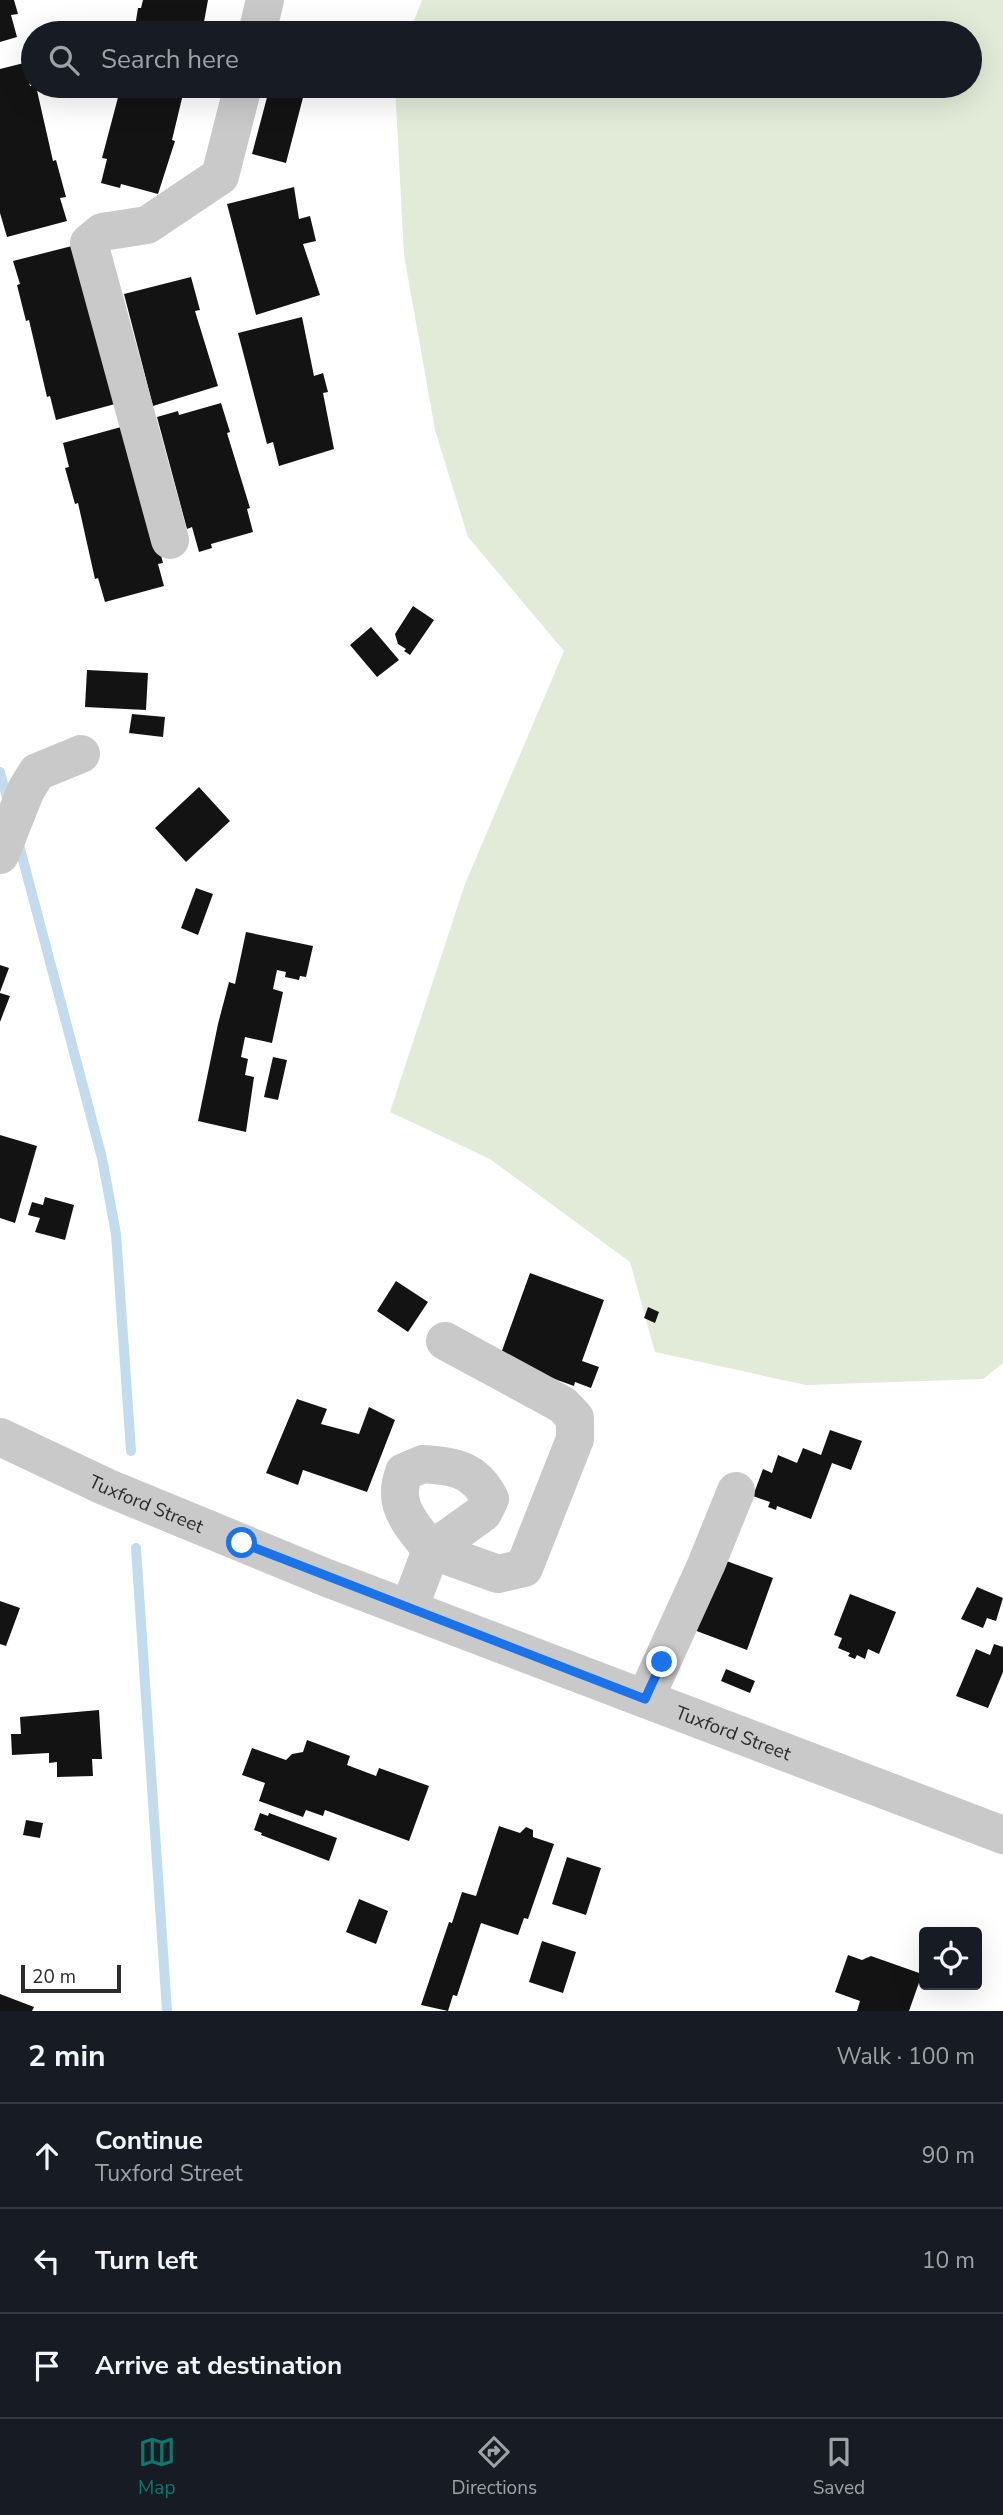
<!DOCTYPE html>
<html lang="en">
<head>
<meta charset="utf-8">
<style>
  body { margin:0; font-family:"Nunito Sans",sans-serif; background:#20242c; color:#f1f3f6 }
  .controls { position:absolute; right:21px; bottom:21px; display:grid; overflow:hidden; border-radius:7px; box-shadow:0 7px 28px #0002 }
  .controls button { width:63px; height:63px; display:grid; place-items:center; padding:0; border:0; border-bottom:2px solid #363941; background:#171b24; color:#f1f3f6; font:35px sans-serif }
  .scale { position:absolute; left:21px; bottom:18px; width:100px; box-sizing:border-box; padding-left:7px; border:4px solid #2c2c2c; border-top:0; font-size:19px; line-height:24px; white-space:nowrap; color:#2c2c2c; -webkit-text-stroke:5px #fff; paint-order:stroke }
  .stop { position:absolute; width:21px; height:21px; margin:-16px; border:5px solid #1a73e8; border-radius:50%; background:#fff }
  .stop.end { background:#1a73e8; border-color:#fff; box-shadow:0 2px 7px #0008 }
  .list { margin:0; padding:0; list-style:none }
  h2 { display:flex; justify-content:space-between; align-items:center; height:91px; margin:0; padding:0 28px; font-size:30px }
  h2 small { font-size:23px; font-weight:400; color:#9ea1a6 }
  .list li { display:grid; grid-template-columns:46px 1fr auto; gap:21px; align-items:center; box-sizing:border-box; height:105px; padding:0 28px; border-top:2px solid #363941 }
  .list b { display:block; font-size:26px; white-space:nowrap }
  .list p { margin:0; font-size:23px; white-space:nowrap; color:#9ea1a6 }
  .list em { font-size:23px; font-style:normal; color:#9ea1a6 }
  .icon { flex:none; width:38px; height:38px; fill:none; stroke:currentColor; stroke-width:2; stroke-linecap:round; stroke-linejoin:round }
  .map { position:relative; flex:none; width:1003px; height:2011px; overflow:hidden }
  .search { position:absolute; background:#171b24; box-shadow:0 7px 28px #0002; left:21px; right:21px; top:21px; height:77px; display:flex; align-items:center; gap:18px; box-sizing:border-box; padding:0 24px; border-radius:38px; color:#9ea1a6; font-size:26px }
  .sheet { height:406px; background:#171b24 }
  nav { display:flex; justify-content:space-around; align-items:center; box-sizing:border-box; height:98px; border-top:2px solid #363941; background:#171b24; font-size:19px; color:#9ea1a6 }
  nav a { display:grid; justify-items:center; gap:4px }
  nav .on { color:#0f766e }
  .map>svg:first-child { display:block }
  .green { fill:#e2ebd8 }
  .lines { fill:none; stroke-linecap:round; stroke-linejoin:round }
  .stream { stroke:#c2dbed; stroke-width:10 }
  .building { fill:#131313 }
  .minor { stroke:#c9c9c9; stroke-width:38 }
  .route { stroke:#1a73e8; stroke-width:9 }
  .labels { text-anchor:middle; stroke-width:7; stroke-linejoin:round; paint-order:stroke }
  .street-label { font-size:19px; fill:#2c2c2c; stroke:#fff }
</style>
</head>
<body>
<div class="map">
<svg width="1003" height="2011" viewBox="0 0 1003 2011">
  <rect width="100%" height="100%" fill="#fff"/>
  <path class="green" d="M422,0H1003V1363L983,1379L806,1385L655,1352L630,1262L490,1159L390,1112L465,884L564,651L468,537L435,430L404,255L395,86H970V33H409Z"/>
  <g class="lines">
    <path class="stream" d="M0,772L8,802
      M18,841L102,1158L116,1234L131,1451
      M136,1548L167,2011"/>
  </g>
  <path class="building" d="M0,0H14L18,14L11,15L17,37L0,42Z
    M143,0H208L202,33H134L138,8H141Z
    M24,63L30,86H36L53,161L56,160L66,197L60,198L67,221L7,237L0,213V69Z
    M121,86H189L187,95L183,94L172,140L175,141L158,194L121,184L120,188L101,183L107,159L102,158Z
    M270,86H306L286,163L252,154Z
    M294,187L299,219L310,216L316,241L303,244L320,295L256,315L227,204Z
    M72,246L115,404L56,420L50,396L47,397L29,320L26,321L17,285L20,284L13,261Z
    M191,277L200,310L195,311L218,386L153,406L124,294Z
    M302,317L314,376L323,373L328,392L323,393L334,449L279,466L273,442L267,444L238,333Z
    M221,403L230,432L227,433L250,508L247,509L253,532L211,544L212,548L199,552L192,527L187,529L157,417L178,411L179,415Z
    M121,427L133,449L163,563L158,564L164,586L105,602L98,578L95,579L78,503L75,504L65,468L69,467L63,443Z
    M413,606L434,620L410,655L404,651L406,649L398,644L395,634Z
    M371,627L399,660L377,677L350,645Z
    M87,670L148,673L146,710L85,707Z
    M132,714L165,717L163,737L129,733Z
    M199,787L230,821L186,862L155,828Z
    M196,888L213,894L198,935L181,928Z
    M246,932L313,946L306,977L300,976L299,980L285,977L286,972L277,970L273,989L283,992L272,1043L245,1037L241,1057L248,1059L245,1075L254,1077L246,1132L198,1121L218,1024L229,982L235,984Z
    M0,965L9,968L0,992Z
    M0,993L10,996L0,1022Z
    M273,1057L287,1060L278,1100L264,1097Z
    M0,1135L37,1146L15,1223L0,1218Z
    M45,1197L74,1205L65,1240L35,1232L40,1218L28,1215L32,1202L43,1205Z
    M530,1273L604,1300L582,1361L599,1367L591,1388L575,1382L574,1386L499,1359Z
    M396,1281L428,1302L408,1332L377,1311Z
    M648,1307L659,1312L655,1323L644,1318Z
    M297,1399L327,1409L321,1424L359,1434L369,1407L395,1420L367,1492L303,1470L298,1485L266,1473Z
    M830,1430L862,1441L851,1470L832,1463L811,1519L777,1506L776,1510L768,1507L770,1502L753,1496L763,1469L772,1473L778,1455L797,1463L803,1448L821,1455Z
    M721,1559L773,1578L747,1650L694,1630Z
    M977,1587L1003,1598L996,1621L987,1618L983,1628L961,1619Z
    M850,1594L896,1612L879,1654L868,1649L865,1659L857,1655L855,1659L848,1656L850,1653L838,1648L842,1638L834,1635Z
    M0,1601L20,1608L6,1646L0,1644Z
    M994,1644L1003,1647V1672L988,1708L956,1696L976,1649L990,1655Z
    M726,1669L755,1681L750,1693L721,1681Z
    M99,1710L102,1759H92L93,1776L57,1777V1762L49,1763V1753L12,1755L11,1734H21L20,1717Z
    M307,1740L350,1756L347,1765L376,1776L379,1768L429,1786L409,1841L325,1810L323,1816L306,1810L303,1817L259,1801L265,1783L242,1775L252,1748L286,1760L292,1754L303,1752Z
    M260,1813L268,1816L269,1813L337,1838L329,1861L261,1835L262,1833L254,1830Z
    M26,1820L43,1823L40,1838L23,1835Z
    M499,1826L520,1833L526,1827L533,1830V1837L554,1844L528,1919L524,1918L518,1935L481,1923L457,1996L453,1995L448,2011L421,2005L449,1922L452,1923L462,1892L476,1896Z
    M567,1857L601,1868L586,1915L552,1904Z
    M359,1899L388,1911L376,1944L346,1932Z
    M542,1941L576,1952L563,1993L529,1982Z
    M848,1955L862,1960L871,1956L922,1974L909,2011H857L860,2001L835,1992Z
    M0,1994L34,2007L32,2011H0Z"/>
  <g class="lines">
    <g class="minor">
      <path d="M257,33L265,0"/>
      <path d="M170,540L89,243L102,232L147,225L220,176L243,86"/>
      <path d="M0,855L26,790L37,772L81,754"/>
      <path id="s1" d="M0,1437L106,1487L327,1578L1003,1835"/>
      <path d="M423,1464C454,1466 475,1469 490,1499L483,1513L431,1550C411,1523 391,1506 404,1472Z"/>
      <path d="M409,1609L431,1550L498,1574L524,1568L575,1439V1418L563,1405L445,1341"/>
      <path d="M645,1699L706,1565L736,1491"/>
    </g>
  </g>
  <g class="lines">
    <path class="route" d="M242,1543L645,1699L662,1662"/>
  </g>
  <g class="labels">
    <g class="street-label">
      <text dy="7" stroke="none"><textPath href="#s1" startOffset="161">Tuxford Street</textPath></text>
      <text dy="7" stroke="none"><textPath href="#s1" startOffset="791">Tuxford Street</textPath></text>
    </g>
  </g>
</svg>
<div class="controls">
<button><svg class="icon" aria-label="locate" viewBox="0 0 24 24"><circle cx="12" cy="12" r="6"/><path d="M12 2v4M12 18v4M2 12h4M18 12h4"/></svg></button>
</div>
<div class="scale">20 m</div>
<div class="stop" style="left:242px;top:1543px"></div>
<div class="stop end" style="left:662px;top:1662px"></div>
<div class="search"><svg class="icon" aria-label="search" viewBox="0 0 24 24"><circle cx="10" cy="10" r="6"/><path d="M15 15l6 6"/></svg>Search here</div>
</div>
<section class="sheet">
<h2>2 min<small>Walk · 100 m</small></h2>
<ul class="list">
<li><svg class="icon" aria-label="ahead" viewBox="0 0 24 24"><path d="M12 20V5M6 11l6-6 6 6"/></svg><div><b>Continue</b><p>Tuxford Street</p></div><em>90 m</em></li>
<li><svg class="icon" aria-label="left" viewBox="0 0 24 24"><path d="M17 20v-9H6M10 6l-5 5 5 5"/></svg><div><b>Turn left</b></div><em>10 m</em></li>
<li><svg class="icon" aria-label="arrive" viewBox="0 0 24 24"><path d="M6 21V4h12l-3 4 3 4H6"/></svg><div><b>Arrive at destination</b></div></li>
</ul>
</section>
<nav>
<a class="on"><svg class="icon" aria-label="map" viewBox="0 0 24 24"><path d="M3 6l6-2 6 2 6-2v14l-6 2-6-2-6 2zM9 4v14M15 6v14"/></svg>Map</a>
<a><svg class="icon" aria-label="directions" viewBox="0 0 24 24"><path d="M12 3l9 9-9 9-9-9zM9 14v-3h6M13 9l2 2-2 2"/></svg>Directions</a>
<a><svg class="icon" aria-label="saved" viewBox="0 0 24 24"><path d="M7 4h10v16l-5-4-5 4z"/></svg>Saved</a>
</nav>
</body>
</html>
